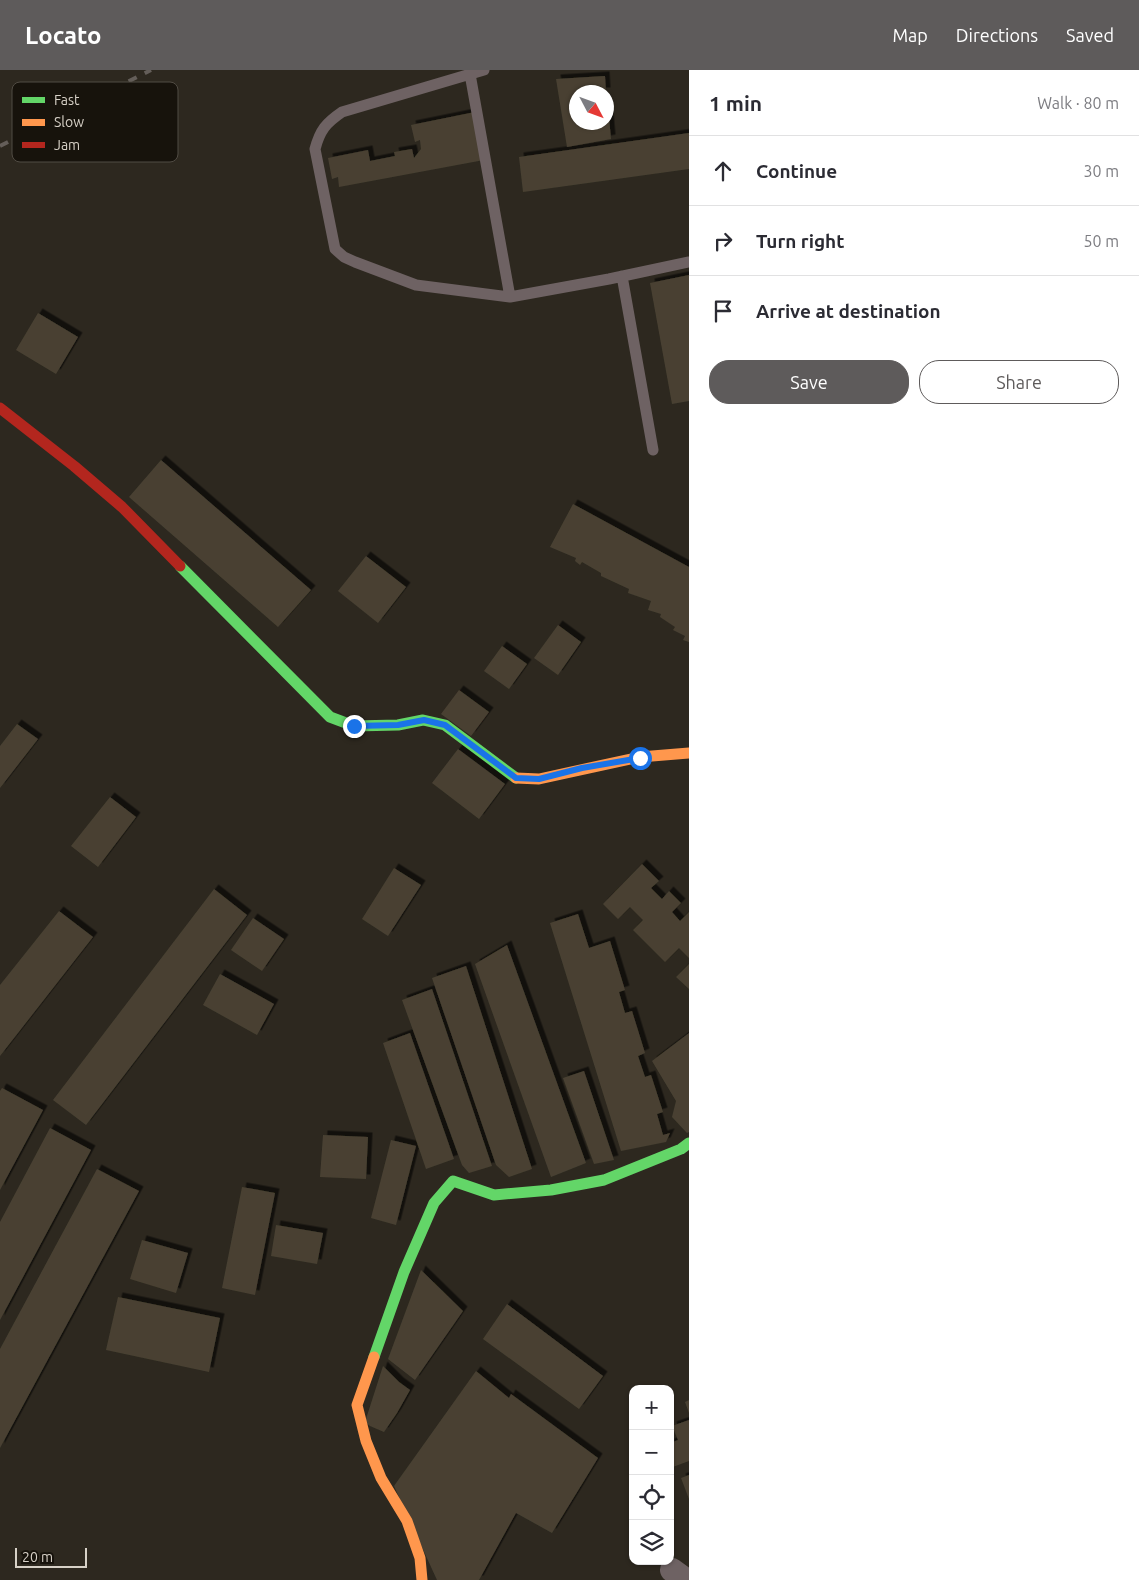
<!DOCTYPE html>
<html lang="en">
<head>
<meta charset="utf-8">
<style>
  body { margin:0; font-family:Ubuntu,sans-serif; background:#f2f2f3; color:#2b2b33 }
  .controls { position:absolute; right:15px; bottom:15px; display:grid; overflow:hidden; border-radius:10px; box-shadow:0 1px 4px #0004 }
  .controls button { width:45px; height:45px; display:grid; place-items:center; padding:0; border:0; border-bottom:1px solid #e1e1e2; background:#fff; color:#2b2b33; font:25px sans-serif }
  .compass { position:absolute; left:569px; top:15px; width:45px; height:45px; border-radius:50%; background:#fff; box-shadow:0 1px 4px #0004; rotate:131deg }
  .scale { position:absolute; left:15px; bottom:12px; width:72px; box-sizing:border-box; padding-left:5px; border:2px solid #d7d1c7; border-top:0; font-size:14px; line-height:18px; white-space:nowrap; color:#d7d1c7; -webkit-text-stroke:4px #17130c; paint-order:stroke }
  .stop { position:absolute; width:15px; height:15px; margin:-11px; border:4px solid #1a73e8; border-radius:50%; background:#fff }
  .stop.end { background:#1a73e8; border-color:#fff; box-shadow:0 1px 5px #0008 }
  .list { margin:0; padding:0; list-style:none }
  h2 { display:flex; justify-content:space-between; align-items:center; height:65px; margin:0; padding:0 20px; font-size:21px }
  h2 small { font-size:16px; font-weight:400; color:#7c7c81 }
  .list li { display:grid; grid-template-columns:32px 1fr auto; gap:15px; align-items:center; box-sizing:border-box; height:70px; padding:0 20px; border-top:1px solid #e1e1e2 }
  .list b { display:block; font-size:19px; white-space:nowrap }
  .list em { font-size:16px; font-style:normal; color:#7c7c81 }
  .actions { display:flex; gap:10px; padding:15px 20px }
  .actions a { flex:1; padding:11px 0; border:1px solid #5e5b5b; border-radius:20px; text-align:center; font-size:18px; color:#5e5b5b }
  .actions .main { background:#5e5b5b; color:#fff }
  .icon { flex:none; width:28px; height:28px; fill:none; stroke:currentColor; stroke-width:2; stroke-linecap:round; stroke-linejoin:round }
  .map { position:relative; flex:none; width:689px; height:1510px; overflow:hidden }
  header { display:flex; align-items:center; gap:30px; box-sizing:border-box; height:70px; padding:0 25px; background:#5e5b5b; color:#fff }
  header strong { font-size:24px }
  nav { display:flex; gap:28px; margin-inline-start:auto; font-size:18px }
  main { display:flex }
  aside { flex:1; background:#fff }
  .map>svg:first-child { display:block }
  .building { fill:#484132; filter:url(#shadow) }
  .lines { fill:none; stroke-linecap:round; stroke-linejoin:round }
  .lane { stroke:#6e6263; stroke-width:11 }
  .street { stroke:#6e6263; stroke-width:24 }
  .fast { stroke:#63d668; stroke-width:11 }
  .slow { stroke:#ff974d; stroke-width:11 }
  .jam { stroke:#b3261e; stroke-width:11 }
  .rail { stroke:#645e59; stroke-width:4; stroke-dasharray:9 9; stroke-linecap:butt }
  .route { stroke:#1a73e8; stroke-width:6 }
  .key { fill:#17130c; stroke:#514c44; stroke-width:1 }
  .key-label { font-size:14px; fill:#d7d1c7 }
</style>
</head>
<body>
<header>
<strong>Locato</strong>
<nav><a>Map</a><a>Directions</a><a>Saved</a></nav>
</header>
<main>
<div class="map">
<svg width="689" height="1510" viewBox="0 0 689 1510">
  <defs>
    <filter id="shadow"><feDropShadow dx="4.5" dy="-4.5" stdDeviation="0" flood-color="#0009"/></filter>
  </defs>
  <rect width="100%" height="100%" fill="#2d281f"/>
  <path class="building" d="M605,6L606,22H576V52H606V36H608L611,69L567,77L556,9Z
    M475,42L484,90L339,117L338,107L332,109L328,88L368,80L370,91L395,86L394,82L412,79L414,88L421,79L420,70L415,72L411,55Z
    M689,63V99L523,122L519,87Z
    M689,205V331L672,334L650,213Z
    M38,243L78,267L56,304L16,280Z
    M161,390L311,520L278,557L129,427Z
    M573,434L689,497V572L683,570L685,566L673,560L675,557L660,547L661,544L648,540L651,531L628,523L629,519L601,506V503L582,492L580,495L575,491L576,488L550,477Z
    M366,486L406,517L378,553L338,521Z
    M558,555L581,572L558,605L534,588Z
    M502,576L527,594L509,619L484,601Z
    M459,620L489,642L471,666L441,644Z
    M17,654L38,669L0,718V676Z
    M458,679L505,714L479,749L432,713Z
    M110,727L136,747L98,797L71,776Z
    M642,794L659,811L651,818L662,829L669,821L681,833L672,842L680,851L689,842V888L679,878L665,892L633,860L643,850L630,837L618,849L603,834Z
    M394,798L421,815L388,866L362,849Z
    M214,819L247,845L86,1055L53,1030Z
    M59,841L93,867L0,986V915Z
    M578,844L589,878L610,871L625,920L619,922L625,943L632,941L645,983L638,986L645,1007L651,1005L663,1042L657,1044L663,1065L670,1063L666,1072L621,1081L550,853Z
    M253,848L284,869L262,901L231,880Z
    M507,875L586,1093L551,1107L475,894Z
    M689,894V919L676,907Z
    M466,896L532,1099L509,1107L496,1095L432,908Z
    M220,904L274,934L257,965L203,935Z
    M432,919L492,1096L469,1103L462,1095L402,930Z
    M410,963L454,1089L426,1099L383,973Z
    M689,963V1062L687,1063L672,1047L676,1031L652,991Z
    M584,1001L614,1090L594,1094L563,1008Z
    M2,1018L43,1040L0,1120V1021Z
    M50,1058L91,1080L0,1250V1152Z
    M323,1065L368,1067L366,1109L320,1107Z
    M391,1070L416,1076L396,1155L371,1148Z
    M97,1099L139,1121L0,1378V1279Z
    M242,1117L275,1123L255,1225L222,1218Z
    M276,1155L323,1163L317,1194L271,1186Z
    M142,1170L188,1183L176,1223L130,1209Z
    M421,1200L463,1241L415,1310L388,1289Z
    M118,1227L220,1248L209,1302L106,1280Z
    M507,1234L603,1306L579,1339L483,1269Z
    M383,1296L399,1312L410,1320L397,1343L384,1362L370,1356L365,1352Z
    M476,1301L509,1328L511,1324L598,1388L552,1463L516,1443L479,1510H437L394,1416Z
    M689,1330V1343L685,1332Z
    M689,1350V1391L670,1398V1373L678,1370L672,1356Z
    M689,1405V1429L681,1408Z"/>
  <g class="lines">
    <path class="lane" d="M484,0L342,42C326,53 320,60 315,79L335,179L344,187L355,192L416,215L510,227L609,209L689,192
      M470,4L510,227
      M622,206L653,380"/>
    <path class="street" d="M672,1500L686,1510"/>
    <path class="fast" d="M180,496L330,647L354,656L398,655L423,650L445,655L516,708
      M374,1287L404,1202L434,1133L453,1111L494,1125L551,1120L604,1110L681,1079L689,1073"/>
    <path class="slow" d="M516,708L539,709L640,687L689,683
      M374,1287L357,1335L366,1371L381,1408L407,1451L420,1488L422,1510"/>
    <path class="jam" d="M0,338L74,396L122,437L180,496"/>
    <path class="rail" d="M0,76L151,0"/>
  </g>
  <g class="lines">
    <path class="route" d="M354,656L398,655L424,650L445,655L516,708L539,709L582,698L640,688"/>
  </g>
  <rect x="12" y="12" width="166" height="80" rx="8" class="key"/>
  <rect x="22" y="27" width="23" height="6" fill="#63d668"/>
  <rect x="22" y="49" width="23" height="7" fill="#ff974d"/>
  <rect x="22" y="72" width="23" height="6" fill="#b3261e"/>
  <g class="key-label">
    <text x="54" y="35">Fast</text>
    <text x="54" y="57">Slow</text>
    <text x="54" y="80">Jam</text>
  </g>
</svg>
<div class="controls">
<button>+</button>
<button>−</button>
<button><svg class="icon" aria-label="locate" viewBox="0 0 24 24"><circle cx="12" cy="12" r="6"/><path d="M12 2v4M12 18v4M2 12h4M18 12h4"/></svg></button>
<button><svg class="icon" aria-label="layers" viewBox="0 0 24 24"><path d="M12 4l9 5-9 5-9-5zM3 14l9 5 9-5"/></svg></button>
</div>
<svg class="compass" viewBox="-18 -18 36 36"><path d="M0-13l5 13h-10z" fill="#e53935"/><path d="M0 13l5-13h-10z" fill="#7c7c81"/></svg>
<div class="scale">20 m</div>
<div class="stop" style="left:640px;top:688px"></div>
<div class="stop end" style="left:354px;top:656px"></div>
</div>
<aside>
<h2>1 min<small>Walk · 80 m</small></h2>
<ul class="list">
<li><svg class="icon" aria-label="ahead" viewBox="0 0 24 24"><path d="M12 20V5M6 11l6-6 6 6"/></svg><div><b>Continue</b></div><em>30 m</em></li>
<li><svg class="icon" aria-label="right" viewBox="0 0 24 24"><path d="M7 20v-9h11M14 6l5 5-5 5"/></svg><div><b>Turn right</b></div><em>50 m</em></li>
<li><svg class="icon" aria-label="arrive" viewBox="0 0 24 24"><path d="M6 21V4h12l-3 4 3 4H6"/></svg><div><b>Arrive at destination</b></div></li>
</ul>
<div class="actions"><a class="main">Save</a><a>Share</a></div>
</aside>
</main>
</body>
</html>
